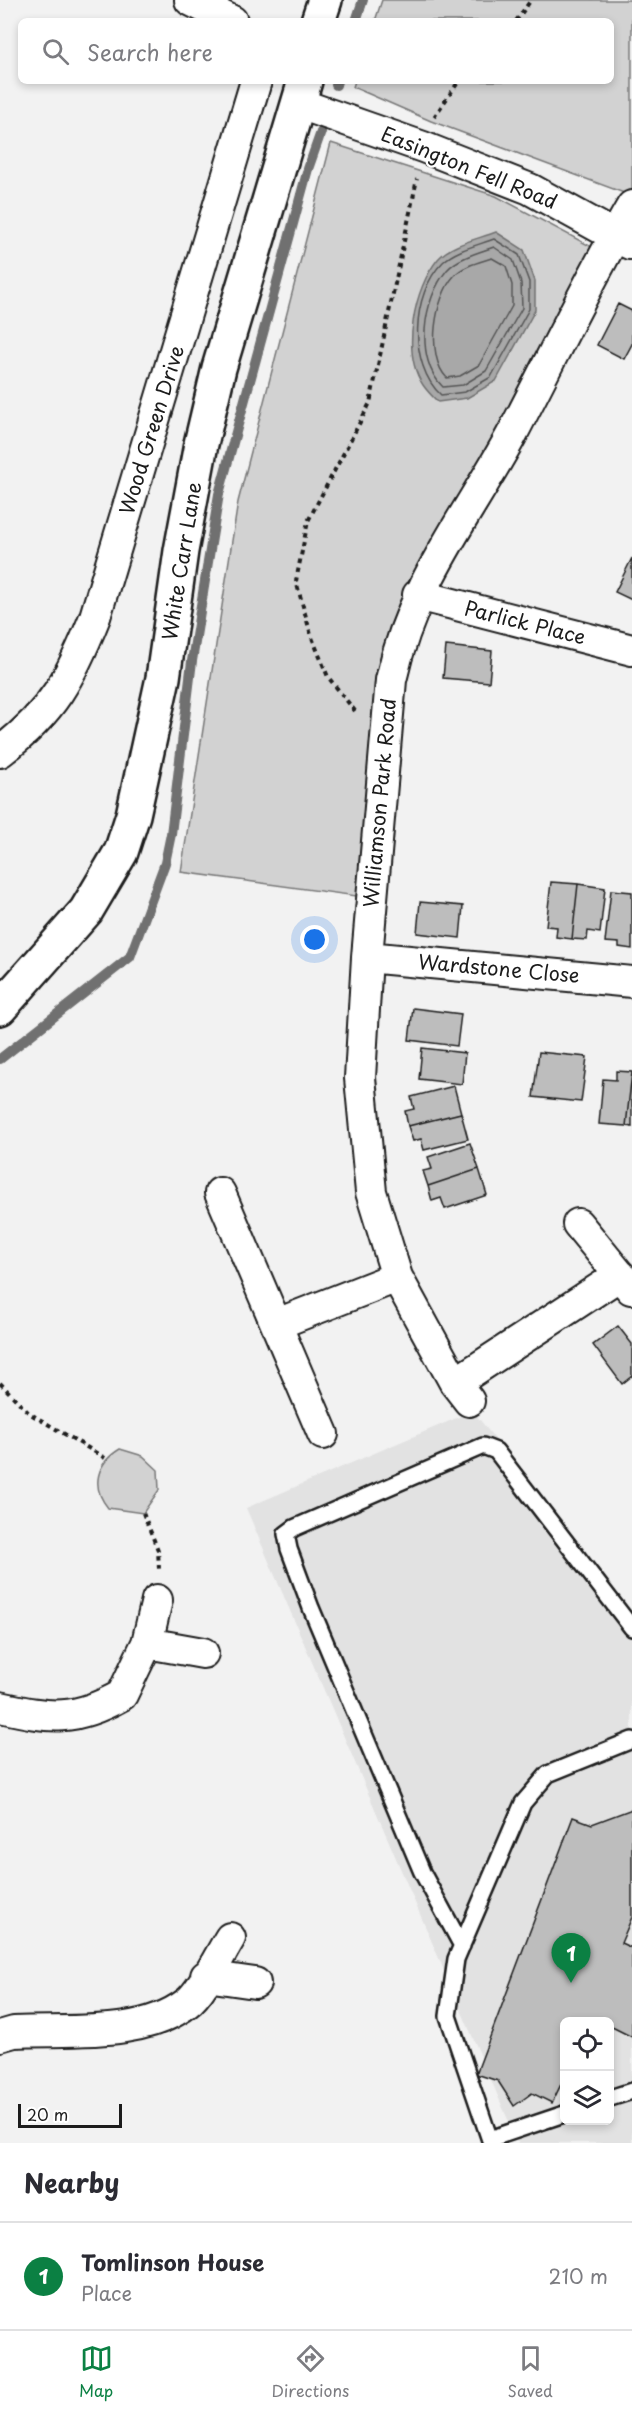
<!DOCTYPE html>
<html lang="en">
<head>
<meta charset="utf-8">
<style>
  body { margin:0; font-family:"Playpen Sans",sans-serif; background:#f2f2f3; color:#2b2b33 }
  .controls { position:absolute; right:18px; bottom:18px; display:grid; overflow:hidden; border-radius:9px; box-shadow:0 3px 9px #0003 }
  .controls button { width:54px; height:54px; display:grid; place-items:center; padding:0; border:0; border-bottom:2px solid #e1e1e2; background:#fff; color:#2b2b33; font:30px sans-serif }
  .scale { position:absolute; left:18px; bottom:15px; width:104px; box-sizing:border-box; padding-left:6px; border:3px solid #1c1c1c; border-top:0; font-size:16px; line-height:21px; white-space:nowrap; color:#1c1c1c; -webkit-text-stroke:4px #fff; paint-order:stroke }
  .you { position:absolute; left:315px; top:940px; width:21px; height:21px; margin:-15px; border:4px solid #fff; border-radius:50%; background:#1a73e8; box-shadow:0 0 0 9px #1a73e833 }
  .badge { display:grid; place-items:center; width:39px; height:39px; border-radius:50%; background:#0b8043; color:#fff; font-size:20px; font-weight:700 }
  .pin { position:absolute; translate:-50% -50px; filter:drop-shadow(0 2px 3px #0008) }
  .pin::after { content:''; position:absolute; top:32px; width:21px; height:18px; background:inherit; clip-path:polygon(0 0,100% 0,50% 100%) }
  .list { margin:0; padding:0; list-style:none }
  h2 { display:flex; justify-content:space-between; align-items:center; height:78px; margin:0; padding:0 24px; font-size:26px }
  h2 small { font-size:20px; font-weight:400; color:#7c7c81 }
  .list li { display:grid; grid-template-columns:39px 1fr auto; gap:18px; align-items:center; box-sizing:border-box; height:108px; padding:0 24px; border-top:2px solid #e1e1e2 }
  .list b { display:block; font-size:22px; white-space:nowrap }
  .list p { margin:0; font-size:20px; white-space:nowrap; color:#7c7c81 }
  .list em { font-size:20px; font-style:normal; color:#7c7c81 }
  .icon { flex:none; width:33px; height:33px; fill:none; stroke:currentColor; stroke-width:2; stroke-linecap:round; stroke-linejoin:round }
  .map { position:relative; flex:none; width:632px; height:2143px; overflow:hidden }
  .search { position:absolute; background:#fff; box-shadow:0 3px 9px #0003; left:18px; right:18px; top:18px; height:66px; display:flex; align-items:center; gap:15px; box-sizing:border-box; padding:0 21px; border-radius:9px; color:#7c7c81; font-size:22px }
  .sheet { height:186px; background:#fff }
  nav { display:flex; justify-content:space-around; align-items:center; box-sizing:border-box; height:84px; border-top:2px solid #e1e1e2; background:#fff; font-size:16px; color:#7c7c81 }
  nav a { display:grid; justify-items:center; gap:3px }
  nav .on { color:#0b8043 }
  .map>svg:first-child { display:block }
  .built { fill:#e2e2e2; fill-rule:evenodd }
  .green { fill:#d2d2d2; stroke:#777; stroke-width:1.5 }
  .water { fill:#a8a8a8; stroke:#707070; stroke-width:1.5 }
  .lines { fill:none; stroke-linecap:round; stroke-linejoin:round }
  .shore { stroke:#545454; stroke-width:1.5 }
  .stream { stroke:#707070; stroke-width:10 }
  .building { fill:#bdbdbd; stroke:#1c1c1c; stroke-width:1.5 }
  .lane-casing { stroke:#1c1c1c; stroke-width:20 }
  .street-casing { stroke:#1c1c1c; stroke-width:34 }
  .secondary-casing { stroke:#1c1c1c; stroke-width:38 }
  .path { stroke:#1c1c1c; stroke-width:4; stroke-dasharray:4.5 4.5; stroke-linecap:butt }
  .lane { stroke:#fff; stroke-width:15 }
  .street { stroke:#fff; stroke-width:30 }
  .secondary { stroke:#fff; stroke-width:33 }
  .labels { text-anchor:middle; stroke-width:4.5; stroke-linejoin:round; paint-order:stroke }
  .street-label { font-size:20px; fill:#1c1c1c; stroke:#fff }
</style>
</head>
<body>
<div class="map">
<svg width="632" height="2143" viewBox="0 0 632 2143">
  <rect width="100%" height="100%" fill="#f2f2f2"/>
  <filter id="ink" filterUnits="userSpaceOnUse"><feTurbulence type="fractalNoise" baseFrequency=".0167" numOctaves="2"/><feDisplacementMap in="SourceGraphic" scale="12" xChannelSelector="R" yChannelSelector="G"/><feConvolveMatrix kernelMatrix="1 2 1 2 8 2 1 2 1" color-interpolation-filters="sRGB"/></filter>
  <g filter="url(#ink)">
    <path class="built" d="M473,1411L632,1613V2143H518L246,1508ZM564,2022H610V2120H564Z"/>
    <path class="green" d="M382,0H632V196L431,121L353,87L355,81H611V21H375Z
      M331,143L496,196L605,254L418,595L371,898L181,872L238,502Z
      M120,1449L143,1456L158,1470L159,1490L143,1513L108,1508C90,1486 97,1463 120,1449Z"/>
    <path class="water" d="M496,232L524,250L535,281V310L496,381L467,398L438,402C433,397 427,391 423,385C401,352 414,288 438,259C451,244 478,239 496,232Z"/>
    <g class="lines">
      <path class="shore" d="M494,239L519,255L529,282V309L491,377L465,392L441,395C408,364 411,294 443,262C456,250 478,245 494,239Z
        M494,247L513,260L521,283L522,308L486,371L463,385L443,387C414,359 423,299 447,270C457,258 480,252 494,247Z
        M492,258L506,266L512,285V306L479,365L460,376L447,378C425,356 435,297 454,276C462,266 480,262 492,258Z"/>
      <path class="stream" d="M356,21L363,0
        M336,85L337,81
        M0,1059L130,957L165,863L171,834L192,661L219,494L308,169L321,132"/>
    </g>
    <path class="building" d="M618,304L632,311V344L624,359L597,345Z
      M632,558V600L615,592Z
      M446,646L492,651L489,682L443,678Z
      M551,882L578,884L572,939L556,937L557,927L546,926Z
      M578,884L605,888L600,933L588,931L587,940L572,939Z
      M611,890L632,892V949L619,947V943L605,942Z
      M420,902L463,906L460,938L417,933Z
      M413,1008L461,1014L457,1046L409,1040Z
      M422,1048L465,1053L462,1084L419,1079Z
      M539,1052L587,1057L581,1102L533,1097Z
      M616,1071L632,1072L626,1126L599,1124L603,1079L616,1080Z
      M632,1072V1127L626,1126Z
      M454,1086L461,1113L408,1126L405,1111L414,1109L411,1097Z
      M461,1113L468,1139L424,1150L421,1139L413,1141L408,1126Z
      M470,1143L479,1169L428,1186L423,1171L432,1169L428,1157Z
      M479,1169L487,1195L445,1209L441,1198L432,1201L428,1186Z
      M618,1326L632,1344V1376L622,1384L593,1345Z
      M632,1809V1917L621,1943L632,1948V2037L610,2026V2022L594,2018L593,2022H564V2078L552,2103L532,2093L514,2106L498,2081L476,2074L573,1817L592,1824Z"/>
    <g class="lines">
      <g class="lane-casing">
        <path id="lane" d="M462,1946L422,1872L311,1608L289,1549L286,1534L294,1528L483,1446L496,1451L632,1628
          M610,2098L632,2091
          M490,2139L564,2114
          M491,2143L448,2016L456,1959L523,1803L548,1774L632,1740"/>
      </g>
      <g class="street-casing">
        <path id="street" d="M190,0L232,21
          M300,104L423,147L530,189L630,244
          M418,595L632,650
          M0,752C53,712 71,677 95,617L256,81
          M367,957L632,982
          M220,1193L323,1434
          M578,1224L631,1289
          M277,1324L397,1277
          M455,1383L620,1275
          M469,1401L455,1383L397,1277L371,1192L360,1078L367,957L391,680C412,584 465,520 511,436C551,360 588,281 632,206
          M147,1643L203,1653
          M0,1707C51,1718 74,1722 122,1695L147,1643L157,1600
          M206,1976L255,1983
          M0,2036L14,2032C69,2029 142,2038 187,2003C202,1992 219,1956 230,1938"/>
      </g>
      <g class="secondary-casing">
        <path id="secondary" d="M318,21L325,0
          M0,1008L86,911L121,852L133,815L163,678L181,551L201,444L219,368L305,81"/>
      </g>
      <path class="path" d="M516,21L531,0
        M434,117L459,81
        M355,711L328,677L311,635L296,581L308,521L370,403L417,179
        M0,1383L29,1413L105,1458
        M143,1513L158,1550L159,1569"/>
      <use href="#lane" class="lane"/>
      <use href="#street" class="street"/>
      <use href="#secondary" class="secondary"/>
    </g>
  </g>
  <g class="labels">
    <g class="street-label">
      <text transform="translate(469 168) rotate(22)" y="7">Easington Fell Road</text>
      <text transform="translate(152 430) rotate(-73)" y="7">Wood Green Drive</text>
      <text transform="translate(182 561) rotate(-81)" y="7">White Carr Lane</text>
      <text transform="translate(525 623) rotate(14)" y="7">Parlick Place</text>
      <text transform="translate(380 803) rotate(-85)" y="7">Williamson Park Road</text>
      <text transform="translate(499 969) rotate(5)" y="7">Wardstone Close</text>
    </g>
  </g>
</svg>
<div class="controls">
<button><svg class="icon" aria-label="locate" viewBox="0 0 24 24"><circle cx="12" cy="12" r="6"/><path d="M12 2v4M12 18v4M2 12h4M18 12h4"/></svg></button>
<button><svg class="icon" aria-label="layers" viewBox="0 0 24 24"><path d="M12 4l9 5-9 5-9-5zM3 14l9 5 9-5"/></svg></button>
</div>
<div class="scale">20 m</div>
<div class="you"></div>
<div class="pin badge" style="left:571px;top:1983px">1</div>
<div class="search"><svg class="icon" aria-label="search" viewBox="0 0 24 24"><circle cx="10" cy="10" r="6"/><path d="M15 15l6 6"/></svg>Search here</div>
</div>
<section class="sheet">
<h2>Nearby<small></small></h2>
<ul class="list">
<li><span class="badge">1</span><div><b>Tomlinson House</b><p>Place</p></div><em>210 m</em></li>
</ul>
</section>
<nav>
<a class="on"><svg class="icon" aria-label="map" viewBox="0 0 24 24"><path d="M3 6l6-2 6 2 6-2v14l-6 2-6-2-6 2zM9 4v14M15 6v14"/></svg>Map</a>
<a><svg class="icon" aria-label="directions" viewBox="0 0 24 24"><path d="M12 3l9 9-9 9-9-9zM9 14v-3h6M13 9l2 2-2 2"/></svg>Directions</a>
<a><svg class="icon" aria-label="saved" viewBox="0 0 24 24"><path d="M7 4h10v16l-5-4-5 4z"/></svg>Saved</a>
</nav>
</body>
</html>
